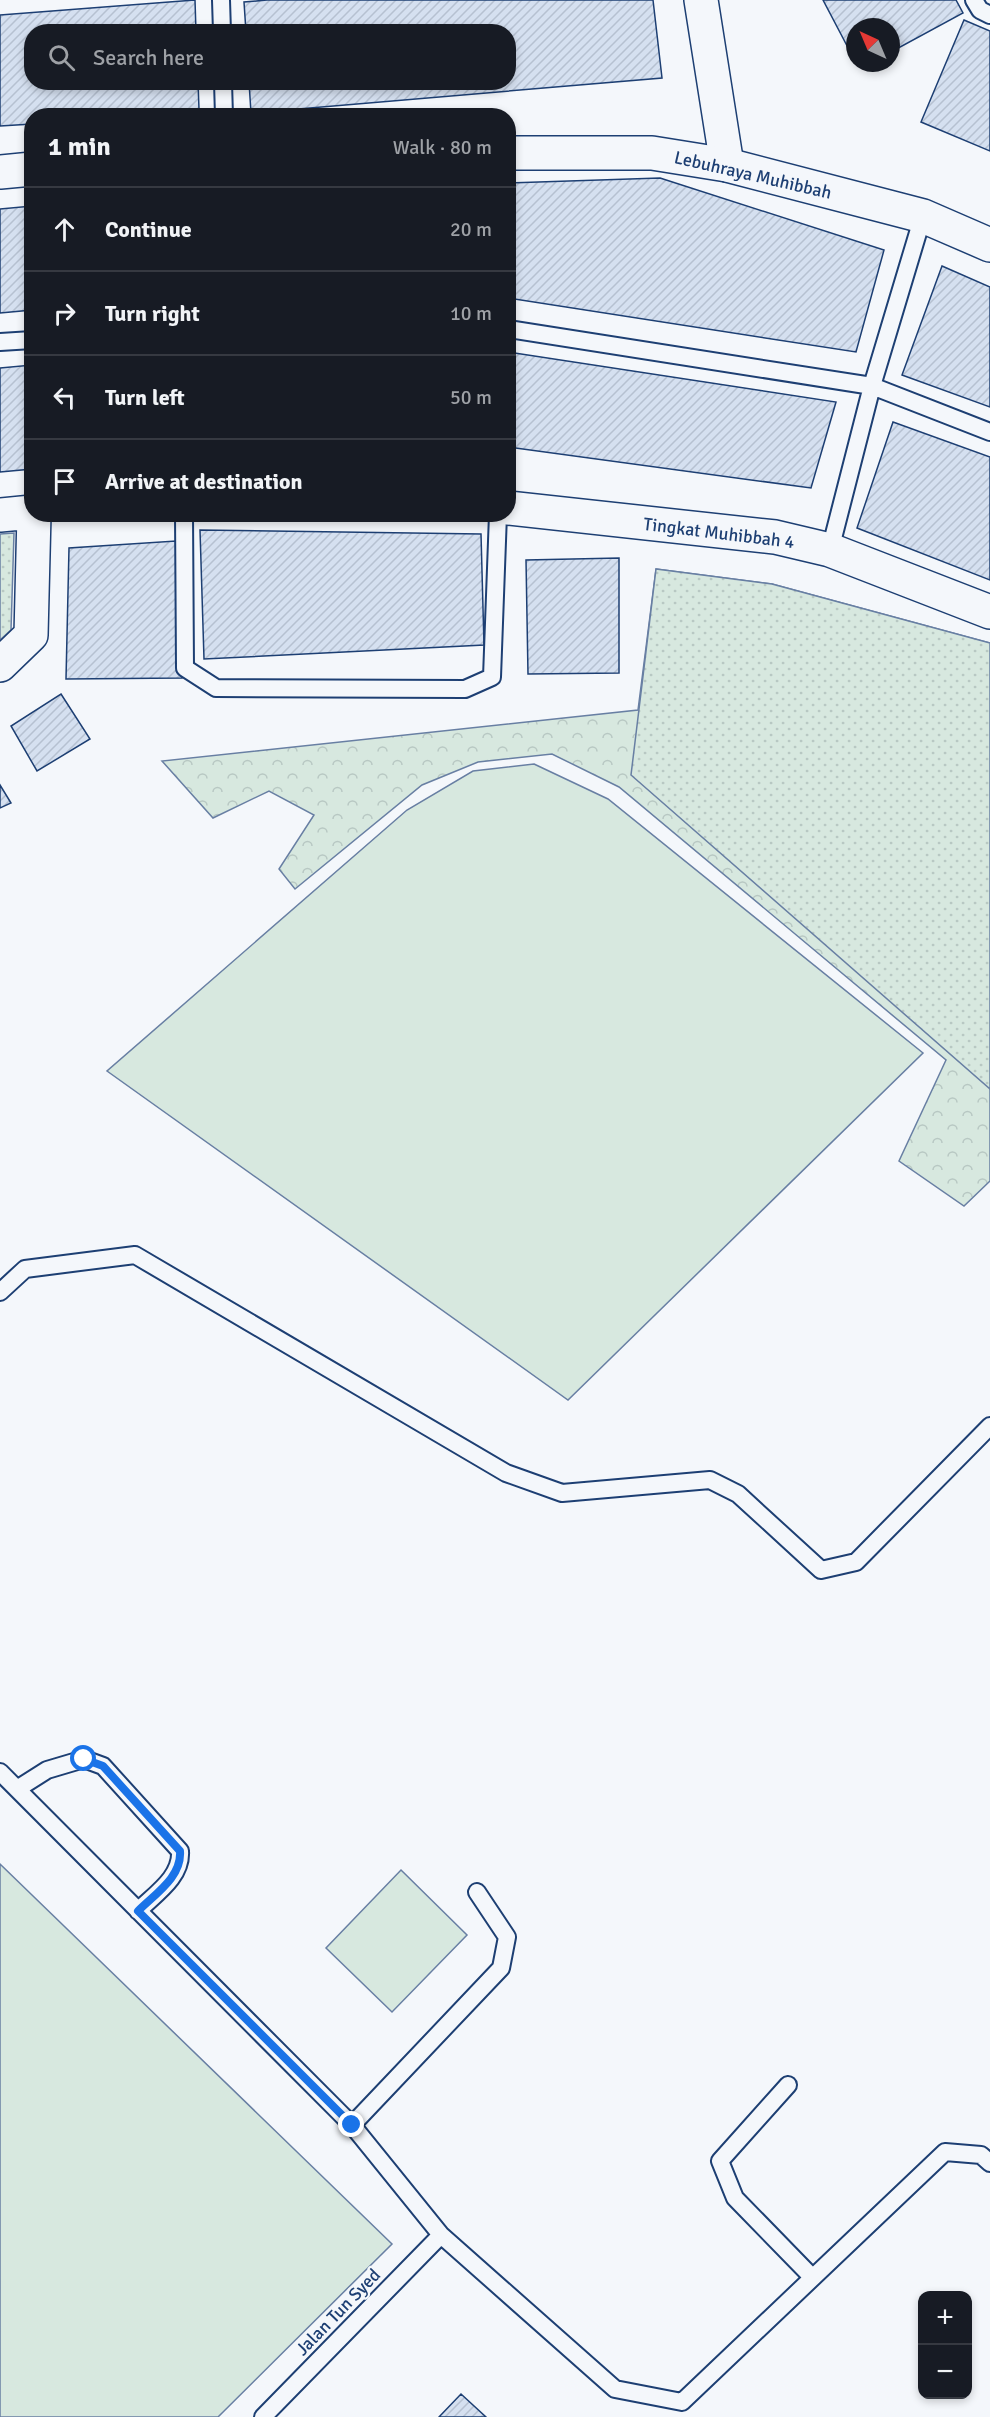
<!DOCTYPE html>
<html lang="en">
<head>
<meta charset="utf-8">
<style>
  body { margin:0; font-family:Signika,sans-serif; background:#20242c; color:#f1f3f6 }
  .controls { position:absolute; right:18px; bottom:18px; display:grid; overflow:hidden; border-radius:12px; box-shadow:0 3px 9px #0003 }
  .controls button { width:54px; height:54px; display:grid; place-items:center; padding:0; border:0; border-bottom:2px solid #363941; background:#171b24; color:#f1f3f6; font:30px sans-serif }
  .compass { position:absolute; left:846px; top:18px; width:54px; height:54px; border-radius:50%; background:#171b24; box-shadow:0 3px 9px #0003; rotate:316deg }
  .stop { position:absolute; width:18px; height:18px; margin:-14px; border:4px solid #1a73e8; border-radius:50%; background:#fff }
  .stop.end { background:#1a73e8; border-color:#fff; box-shadow:0 2px 6px #0008 }
  .list { margin:0; padding:0; list-style:none }
  h2 { display:flex; justify-content:space-between; align-items:center; height:78px; margin:0; padding:0 24px; font-size:26px }
  h2 small { font-size:20px; font-weight:400; color:#9ea1a6 }
  .list li { display:grid; grid-template-columns:39px 1fr auto; gap:18px; align-items:center; box-sizing:border-box; height:84px; padding:0 24px; border-top:2px solid #363941 }
  .list b { display:block; font-size:22px; white-space:nowrap }
  .list em { font-size:20px; font-style:normal; color:#9ea1a6 }
  .icon { flex:none; width:33px; height:33px; fill:none; stroke:currentColor; stroke-width:2; stroke-linecap:round; stroke-linejoin:round }
  .map { position:relative; flex:none; width:990px; height:2417px; overflow:hidden }
  .search { position:absolute; background:#171b24; box-shadow:0 3px 9px #0003; left:24px; top:24px; width:492px; height:66px; display:flex; align-items:center; gap:15px; box-sizing:border-box; padding:0 21px; border-radius:24px; color:#9ea1a6; font-size:22px }
  .panel { position:absolute; background:#171b24; box-shadow:0 3px 9px #0003; left:24px; top:108px; width:492px; height:414px; border-radius:24px }
  .map>svg:first-child { display:block }
  .green { fill:#d7e8df; stroke:#687fa3; stroke-width:1.5 }
  .forest { fill:url(#forest-crowns); stroke:#687fa3; stroke-width:1.5 }
  .park { fill:url(#park-dots); stroke:#687fa3; stroke-width:1.5 }
  .building { fill:url(#building-hatch); stroke:#1d3f73; stroke-width:1.5 }
  .lines { fill:none; stroke-linecap:round; stroke-linejoin:round }
  .service-casing { stroke:#1d3f73; stroke-width:20 }
  .minor-casing { stroke:#1d3f73; stroke-width:36 }
  .tertiary-casing { stroke:#1d3f73; stroke-width:36 }
  .service { stroke:#f4f7fb; stroke-width:16 }
  .minor { stroke:#f4f7fb; stroke-width:33 }
  .tertiary { stroke:#f4f7fb; stroke-width:33 }
  .route { stroke:#1a73e8; stroke-width:8 }
  .labels { text-anchor:middle; stroke-width:4.5; stroke-linejoin:round; paint-order:stroke }
  .street-label { font-size:18px; fill:#1d3f73; stroke:#f4f7fb }
</style>
</head>
<body>
<div class="map">
<svg width="990" height="2417" viewBox="0 0 990 2417">
  <defs>
    <pattern id="forest-crowns" width="20" height="18" patternUnits="userSpaceOnUse" patternTransform="scale(1.5)"><rect width="20" height="18" fill="#d7e8df"/><path d="M2 6a3 3 0 1 1 6 0M12 15a3 3 0 1 1 6 0" fill="none" stroke="#b8c8c3"/></pattern>
    <pattern id="park-dots" width="8" height="8" patternUnits="userSpaceOnUse" patternTransform="scale(1.5)"><rect width="8" height="8" fill="#d7e8df"/><path d="M2 2h.1M6 6h.1" fill="none" stroke="#b8c8c3" stroke-width="1.8" stroke-linecap="round"/></pattern>
    <pattern id="building-hatch" width="6" height="6" patternUnits="userSpaceOnUse" patternTransform="scale(1.5)"><rect width="6" height="6" fill="#d5e0f0"/><path d="M-1 1l2-2M0 6l6-6M5 7l2-2" fill="none" stroke="#b6c1d1"/></pattern>
  </defs>
  <rect width="100%" height="100%" fill="#f4f7fb"/>
  <path class="green" d="M534,764L608,799L923,1053L568,1400L107,1071L407,810L473,771Z
    M0,1864L392,2244L218,2417H0Z
    M401,1870L467,1935L392,2012L326,1948Z"/>
  <path class="forest" d="M656,569L772,584L990,643V1181L964,1206L899,1161L946,1060L619,787L552,754L478,762L422,785L295,889L279,869L314,815L269,791L213,818L162,761L638,710Z"/>
  <path class="park" d="M14,533L11,630L0,640V534Z
    M656,569L772,584L990,643V1089L631,775Z"/>
  <path class="building" d="M195,0L196,32H32V82H198L199,109L127,116H32V124L0,126V15Z
    M267,0H653L662,78L251,113L249,82H508V32H246L244,2Z
    M823,0H956L963,13L891,52V27H855V61Z
    M964,20L990,31V151L921,122Z
    M660,178L884,250L856,352L508,298V183Z
    M32,206V310L0,313V209Z
    M942,266L990,287V407L902,375Z
    M508,352L836,402L811,488L508,447Z
    M32,365V469L0,472V368Z
    M893,422L990,457V580L857,528Z
    M200,530L481,534L484,645L204,659Z
    M176,541L182,678L66,679L69,548Z
    M619,558V673L528,674L526,560Z
    M61,694L90,739L37,771L11,726Z
    M0,785L11,803L0,808Z
    M461,2394L486,2417H439Z"/>
  <g class="lines">
    <g class="service-casing">
      <path id="service" d="M221,0L222,32
        M974,0L980,10L990,15
        M223,82L224,116
        M508,329L872,386L990,432
        M0,342L32,340
        M184,514L185,668L216,688L465,689L492,677L498,514
        M830,550L872,386L923,216
        M0,1292L25,1269L135,1255L506,1473L562,1493L710,1480L738,1494L821,1570L856,1562L990,1426
        M0,1772L352,2125L441,2235L615,2389L682,2402L945,2152L981,2155L990,2163
        M17,1789L47,1770L84,1759L103,1766L180,1851C182,1877 155,1894 138,1911
        M788,2085L720,2161L735,2198L812,2277
        M352,2125L501,1968L507,1937L477,1892
        M263,2417L441,2235"/>
    </g>
    <g class="minor-casing">
      <path id="minor" d="M701,0L727,165
        M508,508L775,537L830,550L990,612
        M0,515L32,512
        M0,665L31,635L34,514"/>
    </g>
    <g class="tertiary-casing">
      <path id="tertiary" d="M508,153H652L727,165L923,216L990,245
        M0,172L32,169"/>
    </g>
    <use href="#service" class="service"/>
    <use href="#minor" class="minor"/>
    <use href="#tertiary" class="tertiary"/>
  </g>
  <g class="lines">
    <path class="route" d="M84,1759L103,1766L180,1851C182,1877 155,1894 138,1911L352,2125"/>
  </g>
  <g class="labels">
    <g class="street-label">
      <text transform="translate(753 175) rotate(13)" y="6">Lebuhraya Muhibbah</text>
      <text transform="translate(719 533) rotate(7)" y="6">Tingkat Muhibbah 4</text>
      <text transform="translate(338 2312) rotate(-46)" y="6">Jalan Tun Syed</text>
    </g>
  </g>
</svg>
<div class="controls">
<button>+</button>
<button>−</button>
</div>
<svg class="compass" viewBox="-18 -18 36 36"><path d="M0-13l5 13h-10z" fill="#e53935"/><path d="M0 13l5-13h-10z" fill="#9ea1a6"/></svg>
<div class="stop" style="left:84px;top:1759px"></div>
<div class="stop end" style="left:352px;top:2125px"></div>
<div class="search"><svg class="icon" aria-label="search" viewBox="0 0 24 24"><circle cx="10" cy="10" r="6"/><path d="M15 15l6 6"/></svg>Search here</div>
<section class="panel">
<h2>1 min<small>Walk · 80 m</small></h2>
<ul class="list">
<li><svg class="icon" aria-label="ahead" viewBox="0 0 24 24"><path d="M12 20V5M6 11l6-6 6 6"/></svg><div><b>Continue</b></div><em>20 m</em></li>
<li><svg class="icon" aria-label="right" viewBox="0 0 24 24"><path d="M7 20v-9h11M14 6l5 5-5 5"/></svg><div><b>Turn right</b></div><em>10 m</em></li>
<li><svg class="icon" aria-label="left" viewBox="0 0 24 24"><path d="M17 20v-9H6M10 6l-5 5 5 5"/></svg><div><b>Turn left</b></div><em>50 m</em></li>
<li><svg class="icon" aria-label="arrive" viewBox="0 0 24 24"><path d="M6 21V4h12l-3 4 3 4H6"/></svg><div><b>Arrive at destination</b></div></li>
</ul>
</section>
</div>
</body>
</html>
